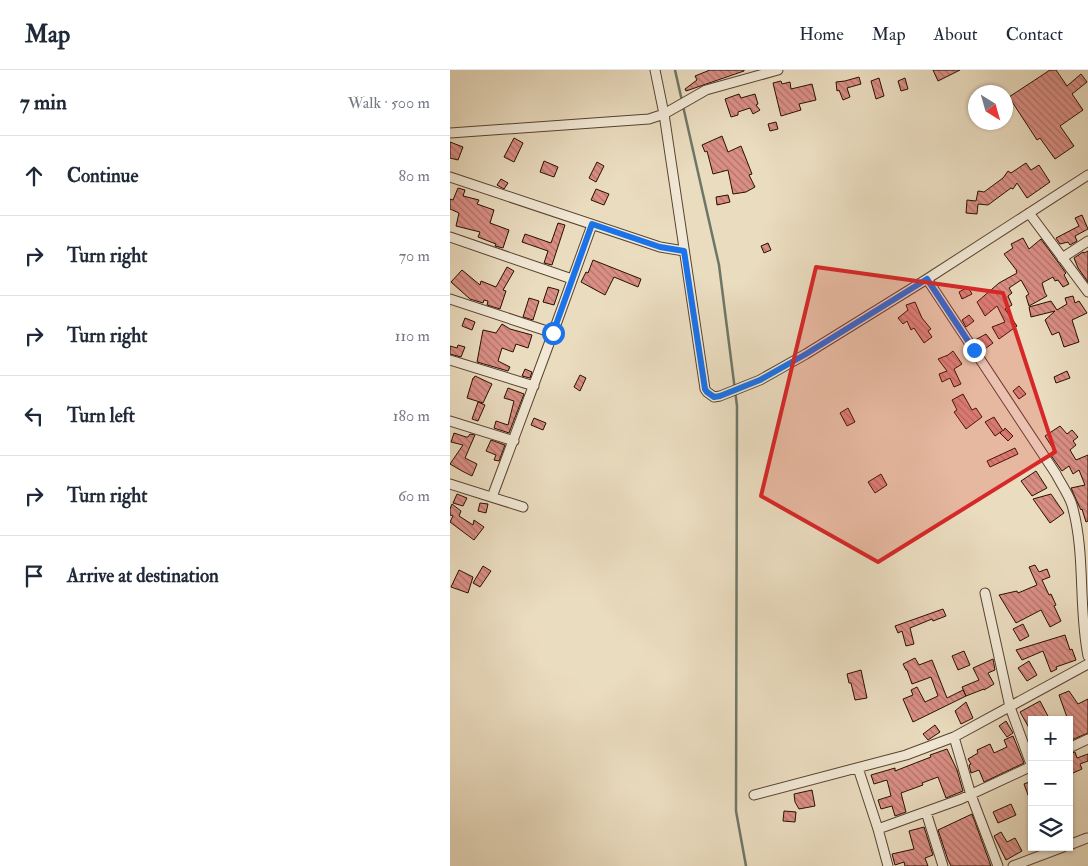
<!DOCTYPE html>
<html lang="en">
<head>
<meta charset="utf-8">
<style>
  body { margin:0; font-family:"IM FELL Double Pica",serif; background:#f2f2f3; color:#1f2937 }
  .controls { position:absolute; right:15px; bottom:15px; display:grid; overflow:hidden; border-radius:0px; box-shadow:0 1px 4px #0004 }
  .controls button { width:45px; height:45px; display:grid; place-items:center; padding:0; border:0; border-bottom:1px solid #e0e1e3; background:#fff; color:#1f2937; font:25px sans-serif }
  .compass { position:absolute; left:518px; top:15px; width:45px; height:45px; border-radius:50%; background:#fff; box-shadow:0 1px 4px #0004; rotate:143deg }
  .stop { position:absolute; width:15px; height:15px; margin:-11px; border:4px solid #1a73e8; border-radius:50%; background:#fff }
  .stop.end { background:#1a73e8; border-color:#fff; box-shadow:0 1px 5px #0008 }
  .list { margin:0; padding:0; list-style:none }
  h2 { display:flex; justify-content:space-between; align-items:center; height:65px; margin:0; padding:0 20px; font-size:21px }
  h2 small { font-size:16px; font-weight:400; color:#747a83 }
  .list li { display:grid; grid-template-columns:32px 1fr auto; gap:15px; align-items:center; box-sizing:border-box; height:80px; padding:0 20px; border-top:1px solid #e0e1e3 }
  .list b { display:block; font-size:19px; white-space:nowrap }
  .list em { font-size:16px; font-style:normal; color:#747a83 }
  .icon { flex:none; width:28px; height:28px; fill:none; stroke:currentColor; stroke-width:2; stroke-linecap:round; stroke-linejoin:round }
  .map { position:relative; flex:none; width:638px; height:796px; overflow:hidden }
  header { display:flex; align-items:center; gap:30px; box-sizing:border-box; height:70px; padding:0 25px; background:#fff; border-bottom:1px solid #e0e1e3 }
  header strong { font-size:24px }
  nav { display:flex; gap:28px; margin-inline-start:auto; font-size:18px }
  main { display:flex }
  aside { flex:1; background:#fff }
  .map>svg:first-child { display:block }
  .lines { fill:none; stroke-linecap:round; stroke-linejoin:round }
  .stream { stroke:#6d7767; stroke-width:2.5 }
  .building { fill:url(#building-back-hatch); stroke:#290f00 }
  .minor-casing { stroke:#594230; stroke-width:11 }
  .minor { stroke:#f1e8d5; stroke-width:9 }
  .route { stroke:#1a73e8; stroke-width:6 }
  .marked { fill:#d62828; fill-opacity:0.2; stroke:#d62828; stroke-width:4; stroke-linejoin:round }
</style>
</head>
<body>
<header>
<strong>Map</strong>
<nav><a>Home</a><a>Map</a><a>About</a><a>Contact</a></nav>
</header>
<main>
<aside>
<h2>7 min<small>Walk · 500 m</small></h2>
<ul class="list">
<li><svg class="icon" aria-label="ahead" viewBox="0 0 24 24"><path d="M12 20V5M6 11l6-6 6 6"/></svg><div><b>Continue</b></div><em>80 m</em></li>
<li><svg class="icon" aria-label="right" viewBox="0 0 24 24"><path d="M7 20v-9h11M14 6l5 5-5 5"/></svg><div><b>Turn right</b></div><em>70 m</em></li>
<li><svg class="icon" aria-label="right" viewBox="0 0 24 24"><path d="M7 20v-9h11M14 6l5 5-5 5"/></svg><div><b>Turn right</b></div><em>110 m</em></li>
<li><svg class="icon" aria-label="left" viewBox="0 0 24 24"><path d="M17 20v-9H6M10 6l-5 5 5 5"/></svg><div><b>Turn left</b></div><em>180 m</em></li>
<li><svg class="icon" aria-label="right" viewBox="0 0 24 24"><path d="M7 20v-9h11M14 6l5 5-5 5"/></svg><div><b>Turn right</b></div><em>60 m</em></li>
<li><svg class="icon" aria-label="arrive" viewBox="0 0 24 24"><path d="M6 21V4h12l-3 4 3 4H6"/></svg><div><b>Arrive at destination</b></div></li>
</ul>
</aside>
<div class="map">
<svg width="638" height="796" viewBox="0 0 638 796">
  <defs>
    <pattern id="building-back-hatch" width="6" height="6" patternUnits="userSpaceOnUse" patternTransform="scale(1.25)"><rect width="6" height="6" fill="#da8f85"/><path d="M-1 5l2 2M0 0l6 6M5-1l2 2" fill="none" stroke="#b1736a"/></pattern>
  </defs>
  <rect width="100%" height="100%" fill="#eadcbf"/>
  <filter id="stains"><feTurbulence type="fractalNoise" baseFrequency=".004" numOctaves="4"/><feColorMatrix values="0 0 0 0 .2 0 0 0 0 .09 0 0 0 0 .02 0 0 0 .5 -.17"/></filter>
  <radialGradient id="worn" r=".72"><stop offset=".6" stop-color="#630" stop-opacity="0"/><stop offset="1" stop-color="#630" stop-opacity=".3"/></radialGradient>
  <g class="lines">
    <path class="stream" d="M225,0L232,31
      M233,36L269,195L287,336L286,741L296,796"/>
  </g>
  <path class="building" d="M260,0H294V1L236,21L235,19L247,10L245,6Z
    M483,0H510L488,11Z
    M600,0H606L617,16L631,4L637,12L622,24L633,40L610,56L624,76L605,89L590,68L587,70L559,27Z
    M409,7L411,14L397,18L400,27L393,30L389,20L387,21L386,12L395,11Z
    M429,8L434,26L426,29L421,11Z
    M455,8L458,19L451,21L448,11Z
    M331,11L332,14L340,12L341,19L362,14L366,30L349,34L351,40L331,46L323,13Z
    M289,24L291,28L305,24L308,34L306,35L310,40L303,44L300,38L288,42V45L281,47L275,29Z
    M326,52L328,59L320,61L318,54Z
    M272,66L278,82L291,76L302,104L299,105L305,117L296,122L283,124L278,100L263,104L257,81L255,82L252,75Z
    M64,68L73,73L64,92L54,87Z
    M0,72L13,77L8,90L0,88Z
    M94,91L108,97L104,107L90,102Z
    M147,92L154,96L146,112L139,108Z
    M576,93L581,100L589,95L600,112L577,128L567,113L563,119L561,118L538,135L528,134L527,144L516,143L517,130L526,131L528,121L534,122L553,108L558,101L561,103Z
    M51,109L58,113L54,119L47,115Z
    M8,118L15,120L13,126L29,130L27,134L44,140L40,153L59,160L53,178L45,176L46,174L28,167L30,162L6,156L9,143L0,139V129L3,130Z
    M146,119L159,124L154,135L141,130Z
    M278,125L280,132L267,135L266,127Z
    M632,145L638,159L625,166L627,171L620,175L618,172L610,174L606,168L629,156L625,148Z
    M108,153L115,155L102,195L94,193L98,181L72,172L75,164L101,173Z
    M573,168L579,179L591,169L616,203L614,205L619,214L613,217L608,210L605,211L603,207L592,213L595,223L597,226L579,236L576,226L579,224L571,210L559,218L562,223L558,226L562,235L555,239L567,256L549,269L542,257L555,252L547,236L535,246L527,232L549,213L567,203L566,201H567L554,184L563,178L561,174Z
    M318,173L321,180L314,183L311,176Z
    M638,181V212L628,198L624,188L633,182L634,183Z
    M143,190L191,209L188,217L164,207L155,225L131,212L136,202L138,203Z
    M57,197L64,201L53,220L56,221L50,239L37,235L38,231L34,230L33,233L20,229L1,212L12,200L30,215L31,211L46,217Z
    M98,217L109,220L104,235L93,232Z
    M518,217L522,224L512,229L509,222Z
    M623,226L625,233L629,231L637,243L622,250L629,272L614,277L609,262L602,265L595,250L605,241L581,247L579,237L601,231L607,240L617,234L615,228Z
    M79,228L89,231L83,250L73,247Z
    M465,232L472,248L481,259L478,261L482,267L474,273L464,258L461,260L457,251L453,254L448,248L458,240L456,235Z
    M519,245L524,251L516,257L512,250Z
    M15,248L25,252L22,260L12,256Z
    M52,254L60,259L82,265L78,278L66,274L63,282L52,278L48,291L60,297L58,301L27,292L33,260L46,263Z
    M536,264L543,273L532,281L525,270Z
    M8,275L15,277L11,287L0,284V276L7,278Z
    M503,281L512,294L504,299L511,314L504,317L500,308L492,312L489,304L497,301L488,289L498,285Z
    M75,299L82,302L80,308L72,306Z
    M617,301L620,308L606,313L604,307Z
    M130,305L136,308L130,321L124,317Z
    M25,306L42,314L33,333L17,328L23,308H24Z
    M569,316L576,324L569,329L563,321Z
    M58,318L74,324L59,363L44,358L46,351L58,355L64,331L54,328Z
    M513,324L522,340L526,338L532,347L516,359L504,342L507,340L502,330Z
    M28,332L35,335L28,351L22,349Z
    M398,338L405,352L397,356L390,343Z
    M544,347L553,361L555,358L563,366L558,371L550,363L552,361L545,366L535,352Z
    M84,348L96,353L93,360L81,355Z
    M610,356L617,364L622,360L628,367L623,371L626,375L620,380L626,390L638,385V451L636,452L632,439L631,440L629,436L621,418L635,415L629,400L623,404L619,396L612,401L600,384L604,380L595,366Z
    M4,363L16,367H18L20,364L25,365L15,388L27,394L22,406L12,401L0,394L13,375L1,372Z
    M41,370L55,375L49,391L44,390L46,385L36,381Z
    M565,378L568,384L540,397L537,391Z
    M586,401L597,418L582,426L571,411Z
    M431,404L437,415L425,423L418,412Z
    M7,424L17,428L13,436L3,433Z
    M601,424L614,443L600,453L583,429Z
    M30,433L38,434L36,443L28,441Z
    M2,434L11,441L9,446L23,455L24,450L34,457L24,470L0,452L3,446L0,445V439Z
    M585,495L589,502L597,499L600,507L592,510L599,525L601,524L606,535L604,536L611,551L600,557L591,540L566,553L549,525L567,521L568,523L587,515L579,497Z
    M33,496L41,501L30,517L23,513Z
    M9,500L23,507L18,523L1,517Z
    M493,539L496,546L483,551L482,549L460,558L464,574L456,576L452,561L448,563L445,556Z
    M573,554L579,566L570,571L563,559Z
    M615,565L620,580L622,579L626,590L606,597L607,599L601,602L593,581L572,590L566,580Z
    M514,581L520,595L508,600L502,586Z
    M465,588L469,595L482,590L497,628L513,620L516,626L463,652L453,629L463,625L461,620L467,617L475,632L488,626L481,607L462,614L457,600H456L453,594Z
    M543,589L545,600L538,603L544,614L534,620V619L516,626L512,617L529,610L523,598Z
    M579,591L587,605L577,611L568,598Z
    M411,600L417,628L405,630L401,613H399L397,604Z
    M619,621L628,634L638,629V663L619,671V650H618L609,625Z
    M590,631L600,650H582V663L570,642Z
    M516,632L523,648L511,654L505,641Z
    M556,651L563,663L557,667L549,656Z
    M485,655L490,662L478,670L473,664Z
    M563,666L574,693L534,712L529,700L521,703L519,695L521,694L518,689L528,683L527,680L540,674L544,683L557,677L554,670Z
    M497,679L507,700L513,721L496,728L488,707L472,713L473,715L451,723L456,742L445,746L442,736L431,739L428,730L441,726L437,710L424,714L421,705L445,698V701L468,692L481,687L480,685Z
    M625,682L627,688L638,684V691L630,694L632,699L623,703L621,698L619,699V684Z
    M582,711V733H581L574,714Z
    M362,720L365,736L349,739L345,732L344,724Z
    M561,734L566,745L548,753L543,742Z
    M334,741L346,742L345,752L333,751Z
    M522,744L541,796H501L498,790L488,760Z
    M474,757L483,785L475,788L478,796H455L454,792L445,795L442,784L464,779L459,761Z
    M551,762L557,772L565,768L572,781L556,790L544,766Z"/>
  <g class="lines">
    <g class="minor-casing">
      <path id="minor" d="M205,0L214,44L255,319L257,322L264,327L270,326L310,310L356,284L477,209L638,105
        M0,63L199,49L214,44L256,20L328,0
        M0,107L210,177L234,181
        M579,143L638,222
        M0,167L122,209
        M612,188L638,171
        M477,209L606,404C611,414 619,425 622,435C636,484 628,537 638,586
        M0,229L103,263
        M0,290L84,316
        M0,351L64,371
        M0,414L73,437
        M42,427L103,263L142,155
        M535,523L560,637L582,697
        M504,667L521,725L548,796
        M619,678L638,669
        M408,698L428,759L438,796
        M304,725L456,685L504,667L638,594
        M476,742L493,796
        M428,759L511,729L582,696
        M619,775L637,768
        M563,796L613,777"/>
    </g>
    <use href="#minor" class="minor"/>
  </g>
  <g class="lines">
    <path class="route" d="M103,263L142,154L210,177L234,181L255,319L257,322L264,327L270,326L310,310L356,284L477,209L524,280"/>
  </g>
  <path class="marked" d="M366,197L553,223L605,382L428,492L311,426Z"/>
  <rect width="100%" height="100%" filter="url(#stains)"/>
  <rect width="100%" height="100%" fill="url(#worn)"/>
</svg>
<div class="controls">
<button>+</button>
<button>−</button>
<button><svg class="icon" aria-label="layers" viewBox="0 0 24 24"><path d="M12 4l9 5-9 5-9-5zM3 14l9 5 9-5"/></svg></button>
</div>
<svg class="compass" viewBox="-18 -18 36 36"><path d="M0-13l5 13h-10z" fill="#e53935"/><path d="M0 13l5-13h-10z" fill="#747a83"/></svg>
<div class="stop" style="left:103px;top:263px"></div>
<div class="stop end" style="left:524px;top:280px"></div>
</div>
</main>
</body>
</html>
